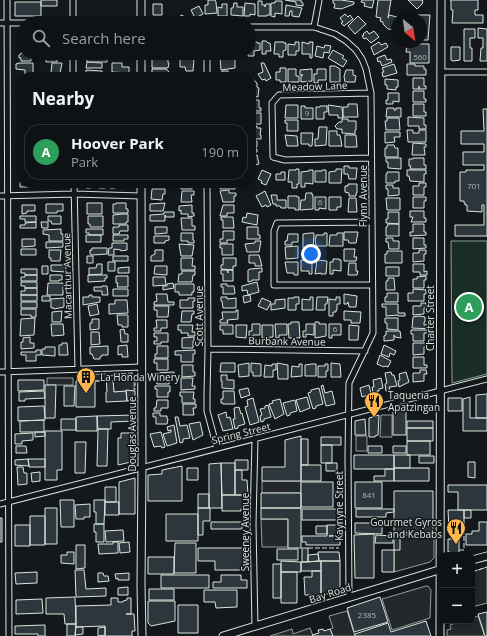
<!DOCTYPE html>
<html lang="en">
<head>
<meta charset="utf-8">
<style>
  body { margin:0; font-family:"Open Sans",sans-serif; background:#1d2022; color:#f1f3f6 }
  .controls { position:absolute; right:12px; bottom:12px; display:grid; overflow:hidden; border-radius:8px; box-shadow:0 2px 6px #0003 }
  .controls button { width:36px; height:36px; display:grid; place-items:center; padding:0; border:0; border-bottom:1px solid #2f3234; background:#0f1215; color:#f1f3f6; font:20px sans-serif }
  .compass { position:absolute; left:391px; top:12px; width:36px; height:36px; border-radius:50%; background:#0f1215; box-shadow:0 2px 6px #0003; rotate:151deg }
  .you { position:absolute; left:311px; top:254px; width:14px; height:14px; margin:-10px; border:3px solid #fff; border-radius:50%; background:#1a73e8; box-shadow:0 0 0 6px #1a73e833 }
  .badge { display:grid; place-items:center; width:26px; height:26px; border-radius:50%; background:#d93025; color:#fff; font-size:13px; font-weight:700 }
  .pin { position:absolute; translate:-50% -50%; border:2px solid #fff; box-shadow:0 1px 4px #0006 }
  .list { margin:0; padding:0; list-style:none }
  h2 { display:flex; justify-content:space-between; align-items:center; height:52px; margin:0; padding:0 16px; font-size:17px }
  h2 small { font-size:13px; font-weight:400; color:#9b9ea0 }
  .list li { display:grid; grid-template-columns:26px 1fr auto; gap:12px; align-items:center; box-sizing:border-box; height:56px; margin:0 8px 8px; padding:0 8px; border:1px solid #2f3234; border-radius:16px }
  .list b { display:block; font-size:15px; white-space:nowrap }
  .list p { margin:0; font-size:13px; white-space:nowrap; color:#9b9ea0 }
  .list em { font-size:13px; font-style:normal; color:#9b9ea0 }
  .icon { flex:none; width:22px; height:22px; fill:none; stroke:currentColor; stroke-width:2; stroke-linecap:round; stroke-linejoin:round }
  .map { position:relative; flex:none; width:487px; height:636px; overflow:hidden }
  .search { position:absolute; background:#0f1215; box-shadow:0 2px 6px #0003; left:16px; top:16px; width:240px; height:44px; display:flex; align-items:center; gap:10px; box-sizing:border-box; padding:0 14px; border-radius:22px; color:#9b9ea0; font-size:15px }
  .panel { position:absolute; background:#0f1215; box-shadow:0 2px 6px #0003; left:16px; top:72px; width:240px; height:116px; border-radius:16px }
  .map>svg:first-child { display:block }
  .green { fill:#1a2d24; stroke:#939e99 }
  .parking { fill:#24282b; stroke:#939e99 }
  .building { fill:#2c363c; stroke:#d8e6dc }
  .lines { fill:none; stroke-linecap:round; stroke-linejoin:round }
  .minor-casing { stroke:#d8e6dc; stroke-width:7 }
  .tertiary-casing { stroke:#d8e6dc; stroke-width:9 }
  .minor { stroke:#14181c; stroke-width:5 }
  .tertiary { stroke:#14181c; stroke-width:7 }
  .fence { stroke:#d8e6dc; stroke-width:1; stroke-dasharray:5 2; stroke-linecap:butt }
  .labels { text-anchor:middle; stroke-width:3; stroke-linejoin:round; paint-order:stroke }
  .number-label { font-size:8px; fill:#adbab4 }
  .street-label { font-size:10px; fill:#d8e6dc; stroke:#14181c }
  .poi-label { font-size:10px; fill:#d8e6dc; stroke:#14181c; text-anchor:start }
</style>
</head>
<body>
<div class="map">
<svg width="487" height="636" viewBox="0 0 487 636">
  <rect width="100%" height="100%" fill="#14181c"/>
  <path class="green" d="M451,241H487V374L452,383Z"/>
  <path class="parking" d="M106,374V381H77V375Z
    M132,374L134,376V391L114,392L113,380H116L115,375Z
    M47,378H73V385H47Z
    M381,415H392V437H380Z
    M356,436H367V451H356Z
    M262,481H301V493H262Z
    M261,519H288V547H262Z
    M400,535H434V558L430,562L394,572V550Z
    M487,567V603L472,607V572Z
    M426,586H428L431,590L430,618L392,630L382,599Z
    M347,611L355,636H333L330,629L333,628L329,616Z
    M478,616L484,634L482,636H447V630L451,629L450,625L462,621H472V618Z
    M310,628L313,636H270L292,629L293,634Z"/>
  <path class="building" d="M41,0H57V6H41Z
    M208,0H215L216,2L217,13L205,14V5H208Z
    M285,0H301V2L303,3V6L296,5V2Z
    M333,0H341L354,2V4L341,9L334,8L335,4L333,3Z
    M362,0H374L372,8L364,6L365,3L361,2Z
    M378,0H391L388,18L389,15L397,17L395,30L388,29L383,24V22L380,21L381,18L376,17Z
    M408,0H422L423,1L422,4L417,9Z
    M450,0H478V10H475V15H483V23H452L453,10H451V1Z
    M258,1H262V5H265V7L266,4H270V15H267V16H258Z
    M275,1H282V14L275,13V17L271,16V3H275Z
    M15,2H41V16H15Z
    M234,3H237V7H243V16L231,15V8H233Z
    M245,3L255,4V15L250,14V16H244Z
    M153,4H162V15H153Z
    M222,4H227V16H218V7L222,8Z
    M286,5L302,8L299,17L292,16V11H290L289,16H285Z
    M199,6L203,14L195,18L191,10Z
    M345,14L348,17L350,15L353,19L344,26L341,23L343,22L340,18Z
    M181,15L192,20L191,23H179V21L182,22V21L179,19Z
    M402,15H430L428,40H421V18H402Z
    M358,16L366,24L355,34L348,26Z
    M153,17H166V23H152Z
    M478,28L487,29V61H480L481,48H483V38H478Z
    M464,29H475V38H470V48H472V61H464Z
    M367,31L369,34L374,31L379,37L371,43L366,38L364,39L362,36L364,35L363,34Z
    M262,41H266L268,43H270L271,51H266V54H262Z
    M249,42H257V43H260V50L254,51V56H248Z
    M275,42H284V43H286V50L283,51V57H279V54H274Z
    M295,42H299V51H296V55H288V44L295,45Z
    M302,42L309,44V42H313L312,58H310V54H302Z
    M379,42L381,45L386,43L388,47L374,55L371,47Z
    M407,44H429V63H410V52H406Z
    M325,45L331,46L329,53L324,52L323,58L315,56L317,46L324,48Z
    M451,47H460V60L453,61L451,60Z
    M333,50L344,56L342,58L347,61L343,67L328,58Z
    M21,53H31V61H21V58H19V55L21,54Z
    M116,53H128V58H116Z
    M90,55H107V62H87V56Z
    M385,55L387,60L391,59L392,62L382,66L380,61L378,62L377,58Z
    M46,56H62V59H57V62H46Z
    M220,57H235V68L221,70Z
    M152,59H168V63H169L168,68H152Z
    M180,59H194L193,71H186L185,67H180Z
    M87,62L102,63V68H86Z
    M19,63H33V75H25V70L16,69V64Z
    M52,63H62L60,73H51Z
    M112,63H122V67H129V73L112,72Z
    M261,63H264L271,78L266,81L265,79L262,80L258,74L263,72Z
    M394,64L397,73L383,77L382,72H384L382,68Z
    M407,64H415V66H424V69H426V75H407Z
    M330,66H335L340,69V82H330Z
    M280,68H286V82H280V80H276V72H280Z
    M152,69H166L169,72V75H166V77H152Z
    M288,69H296V76H299V82H288Z
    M312,69V81L301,82V76L303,75H300V70Z
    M317,69H326V80H318V83H314V74H317Z
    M86,70L102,71V77H86Z
    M346,70H353V75L356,76L355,82H345L344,76Z
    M222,71H228V73H232V75L238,76V77H220Z
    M182,73L194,74V77H179L182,76Z
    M114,74H128V77H114Z
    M251,78L257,83V87L259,88L258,97L251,96Z
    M413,78H424V86H426V89H419V86V89H413Z
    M385,79L398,80V87H396V90L387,89V85H385Z
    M413,91H424V99H426V102H413Z
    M388,93H399V102L393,101V104H386V100H388Z
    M251,100H259V108H261V111H254V109H251Z
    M348,104H357L358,117H343V107H348Z
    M413,104H424V112H426V116H413Z
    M286,105H298V118H285Z
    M328,105L342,107L343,118H338V115H329Z
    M301,106H305V108H313V119H301Z
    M320,106H327V112H324V119H316V107H320Z
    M387,108H394V110H396V108H401V117H386Z
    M483,109H487V236H455V225H484V205H482V212L467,211V205H465V203H464V201H460V172H466V170H484V165H463V152H484V144H461V131H484Z
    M255,113H261V124H251V116H255Z
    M408,117L424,118V125H426V129H419V126H408Z
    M387,118H399L400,130H386L385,121H387Z
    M342,119H348V121H356V130H355V134L342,133V129H337L335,126L339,122H342Z
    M285,120H298V131H287V123H285Z
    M251,126H257V128H261L260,135H261V139H251Z
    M319,127H327L326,145L315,146V139H318Z
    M407,130H413V133H419V130H426V142H408Z
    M329,131H337V135H340L342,146H329Z
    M385,132H400V137H394L395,142L385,143Z
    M301,133H313L312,146H309V144H301Z
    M285,135L297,136L298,146H287Z
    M345,135H356L357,147H345Z
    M251,141H257V147H255V149H257V152H251Z
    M413,143L426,144V147H424L425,155H412Z
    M387,145H394L395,148H398V157H385V148H387Z
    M257,155L259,164L251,166V156Z
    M386,158H401V169L388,168V162H386Z
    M413,158H424V165H426V169H410L411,166H409V159H413Z
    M344,166H349V168H357L356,179H349L348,174H344Z
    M296,169H299V184H297V188H292V182H288L289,170H296Z
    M336,169H342L341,183H329V172L336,171Z
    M262,170L271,174L266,185L261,183L262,181L258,179Z
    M309,170H313V184L305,183V187H301V172L309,171Z
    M322,170H326V182H315V171H322Z
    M407,170H426V174H424V182L410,181L409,176H407Z
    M281,172H285V180H276V174H281Z
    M387,172H399V181H395V183H386V174H387Z
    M20,176H21V183H37V187H20Z
    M86,183H105V188H99V185H91V188H86Z
    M110,183H130V187H125V185H115V188H110Z
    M181,183H192V189H181Z
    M220,183H235V189H220Z
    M419,183H426V187H424V195H413V186H419Z
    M348,184H357V193H356V196H349V193L345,192V186H348Z
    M386,185H393V188H399V195L388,196V189H386Z
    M152,189H165V194H163L162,200L151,199Z
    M229,190V193H236V196H234V202H223L220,191Z
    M182,191H194V195H191L192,202H181Z
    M265,191L271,205L267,207L266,205L262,207L256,196Z
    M306,193H312V195H313V209L300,210L301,200H305Z
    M271,195H277V200H286V208H281L280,206H276V204H273Z
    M288,196H297V197H299V210H295V208H288Z
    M315,197H326V209L319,208V210H315Z
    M329,197H341V207H337V210H329Z
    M413,197H426V201H424V208H413Z
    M349,198H356L357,212H348Z
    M386,198H400V210H387Z
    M87,203H102V214H87Z
    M116,203H126V209H128V213H113V204H116Z
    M165,203L163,211H150V204Z
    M46,204H63V211H57V213H46Z
    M22,205H35V211H27V213L22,214Z
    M192,205V213H194V216L188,217V214H181V210L179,211V206Z
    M223,205H234V213H227V216H220Z
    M410,211H424V218H426V222H411L413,217H410Z
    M164,212H174V217H165V215V221H150V215L164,214Z
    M388,212H399V224L386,223V219H388Z
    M247,213L258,215L257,225L242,222L243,217L246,218Z
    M122,214H128V222H126V224H113V215Z
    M20,216H36V222H25V219H20Z
    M48,216H61V224H52L51,221H48Z
    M88,216H103V227H90V224H88Z
    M221,217H233L234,228H223V220H221Z
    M181,218H192V226H195V230H182Z
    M36,222V228H20V225H25V223Z
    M41,222H48V228H42Z
    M388,224H399V236H386V227H387Z
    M413,224H424V232H426V235L410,236V232H413Z
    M119,225H128V231H120L119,234H113V227H119Z
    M155,227H167V233L155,234Z
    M247,227H258V235H260V239H247Z
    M61,229V234H63V241H49V235L43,234V230Z
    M86,229H103V235H89V233H86Z
    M223,231H234V240H227V243H220V239H223Z
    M344,232H358L356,243H349L348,240H344Z
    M181,233H193V240H194V243H188V241H181Z
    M310,233H314L313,250H305L303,248V234Z
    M324,233H327V246H316L315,238H316V235H324Z
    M337,233H343V246H329L330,235H337Z
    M288,234H298V242H292V245H285V241H287Z
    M86,235H101V242H86Z
    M113,235H128V239H124V241H113Z
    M154,236H169V240L165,241V243H154Z
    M386,238H393V241H399V249H389L388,242H386Z
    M413,238H424V245H426V248L413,249Z
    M22,239H35V246L22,247Z
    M255,241H261L259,252H247L245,244L255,243Z
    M46,242H63V247L46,248Z
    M112,243H127V250L121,251V250L114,249V255H108L109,248H112Z
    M179,244L194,245L192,256H181Z
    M220,244H233V255H222V248H220Z
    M298,246V258L286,259L285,247Z
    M92,248H107V254L92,255L90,254V250H92Z
    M21,249H36V255H21Z
    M344,249H355L354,257H357L356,261H344Z
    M49,250H61L60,261H51V258H49Z
    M155,250H163V261H151V256L155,254Z
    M419,250H426V254H424V261L413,262V253H419Z
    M387,251H402V263H385V254H387Z
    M249,255H259L262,266H255V263H249Z
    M87,256H93V263H87Z
    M113,256H128V261H113Z
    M181,258H193L192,266H195V270H181Z
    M223,258H236V266H233V270L221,269V265H223Z
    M333,259H339V260H341V271L333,270V274H330V262H333Z
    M301,260L312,261V274H309V271H301Z
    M317,260L327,261L326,274H321V273L315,274Z
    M108,262H115V271H108Z
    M285,262H298V275H294V273H287Z
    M349,263H356V271H358L357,275H348Z
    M97,264H102V274L89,275V268H96Z
    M413,264H424V272L427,271V275H420V272H413Z
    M51,265H66V272L51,271Z
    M42,266H48V274H42Z
    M155,266H167V275L154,274Z
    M129,267V273H118V268Z
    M386,267H399V276H386Z
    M262,268V272H259V280H252V281L248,282V270L250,269Z
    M21,269H37V275H25V273H21Z
    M221,270H227L228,273V270H233V281H223V274H221Z
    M182,271H195V275H193L192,282H178L179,274H182Z
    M25,275H37V281H21V277H25Z
    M50,275H62V280H59V281H50Z
    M88,275H107V278H105V281L88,282Z
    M116,276H128V287H117L118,283H116Z
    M426,276V280H424V288H413V279H417V277Z
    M153,277H165L166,285L153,286Z
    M388,278H394L395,290H386V281H388Z
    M21,282H37V288H25V286H21Z
    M257,282L259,292L248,295L247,290L242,291V286Z
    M48,283H63V295H47Z
    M173,283L174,288L163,290V286H167V284Z
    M175,284H194V292H192V295H179V292H175Z
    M221,284H227V286H234L235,293L234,294H223V287H221Z
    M102,286H107L108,295H102V291H94V287H102Z
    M25,288H37V295H21V291H25Z
    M113,289H128V296H113Z
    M413,289L426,290V294H424V301H408V293H413Z
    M387,293H398V302H385V297H387Z
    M156,294H167L168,302H174V305H154V302L157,301Z
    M344,294L357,296L356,307H349L348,302L347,304H344Z
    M21,295H37V301H21Z
    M89,295H92V297H100V302L83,305V297H89Z
    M250,295L251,301L244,303L243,296Z
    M42,296H50V301H42Z
    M221,297H227V299L236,298V308H223L222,301H221Z
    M294,297H299V304H296V310H288V298H294Z
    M310,297H313V310H302V299L310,300Z
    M317,297H328L327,304H325V310H316Z
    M336,297H340V304H337V310H336V312H333V316H329V299L336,300Z
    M64,298V307L54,309V308H51V299Z
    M188,298H195V301H193V308H180V300H188Z
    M262,298L271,302L267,310L258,306Z
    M285,299V308L271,310V304H275V300Z
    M115,300H127L128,313L109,314V304H115Z
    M21,302H37V308H21Z
    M421,303H426V308H424V314L413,315V306H421Z
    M97,304L99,314L90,316L88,306Z
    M382,304H398V313H405V316H398V315L386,316V307H382Z
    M154,306H169L168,317H157V310H154Z
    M21,309H36V317H31V315H21Z
    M236,310H238V319L227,320L228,323H220V320L223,319L222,312H236Z
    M62,311L61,322H52V312Z
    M182,311H194V314H192L191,322H181Z
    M344,311L361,312L360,323H351V320H344Z
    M117,315H128V327H122V325H118Z
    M419,316L425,317V322H424V325L433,324V329L412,328L413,317Z
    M35,318L34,335L20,336L21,319Z
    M385,318H398V330L387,329V323H385Z
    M92,319H99V329L90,330V323H92Z
    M156,320H167V328H161V331H154V328H157Z
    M291,322H299L300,338H289L288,324H291Z
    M315,322H319V324H326V336L315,338Z
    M51,324H63L64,335L52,336Z
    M252,324H260V335H253V338H249V331H252Z
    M275,324H287V335H279V338H276Z
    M306,324H314V335L306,334V337H303V331H306Z
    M329,324H341V335H332V338H329Z
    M178,325H193L192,332H195V336H188V333H181V330H178Z
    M220,325H233V334H223V330H220Z
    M236,325H247L246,338L236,337Z
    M262,325H273V337L262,338Z
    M349,325L359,326L358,340H349Z
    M124,329L125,334H128V342H121L120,330Z
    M411,330H427V333H424V341H413V334H411Z
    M386,331H400L401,338L395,337L394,335V340L384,341V336L386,335Z
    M91,332H99L100,344L91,345Z
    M154,333H168V342H161V344H154V341H157V337H154Z
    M30,337V343H34V348L21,349V342H23V338Z
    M194,337V341H193V348H182V338Z
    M62,343H67L68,355H59V345H62Z
    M413,343H426V347H424V354L413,355Z
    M127,345L128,357H122V354L118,355V346Z
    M384,345L396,351L394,355L390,353L389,357L381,354Z
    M108,346V355H102V356L100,357V359H94L92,354H90V347Z
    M157,346H168V358H155V354H157Z
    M45,347H55V356L42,355V349H45Z
    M36,350H41V355H36V361H26V355H21V352H36Z
    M195,350V354H193V362H181V355H175V351Z
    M380,355L391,361L388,367L385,366L384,367L377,364Z
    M413,357H424V365H427V368H413Z
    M154,359H168V370H157V363H154Z
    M221,363H235V372H220Z
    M249,363V376L239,377L238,365Z
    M251,363L261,364V376H253V372H251Z
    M277,363L288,365V379H278Z
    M331,363L340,364L341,377H331Z
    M272,364H276V370H273V377H264L265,365L272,366Z
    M299,364H302V376L291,377L292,366L299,367Z
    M312,364H316V376H305V365Z
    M325,364H328V371H326V377H318V366H325Z
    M182,365H193V372H195V376L182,377Z
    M420,370H426L427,374H424V381L413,382V373H420Z
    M174,372V376H169V384H157L156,376H154V373Z
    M391,372L392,375H394L397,386L389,387L390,390L386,391L385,384L387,383L385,373Z
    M406,372L409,382L399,387L398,381L400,380L399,374Z
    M115,375L116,380H113L114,392L126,391L127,401L106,402V392H107L106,376Z
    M221,375H227V380H234V389L222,388V381H221Z
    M181,378H193L192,386H195V389L181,390Z
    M381,378L383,388L379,389V391H377V393H373L372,387H374L373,380Z
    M18,380H44V390L18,391Z
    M76,381H95V407H76Z
    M45,385H56L55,418H45Z
    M323,385L325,393L332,391L335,404L326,406L321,386Z
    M369,385L371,394L362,397L360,388Z
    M64,386H75L74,406H64Z
    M155,386H170V392H168V397H157V389H155Z
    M248,388L250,395L241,398L239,390Z
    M319,388L323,404L316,406V408L313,409L308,393L311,392V390Z
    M126,390L135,391V400L127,401Z
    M44,391L45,398L25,399V401H19V392Z
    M223,391H234L235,404H223V403H221V399H223Z
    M180,392H194L193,399H195V403H182V396H180Z
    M487,394V418H476V395Z
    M307,397L310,408L300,412L296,400Z
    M470,397V418H487V431H463V399Z
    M253,398L259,422L250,425L245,407L248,406L247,400Z
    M448,398H462V411H448Z
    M280,399L284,414L275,419L269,404L273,403L272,401Z
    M157,400H168V408H161V411H154V408H156Z
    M295,400L297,411L290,413V415L287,416L283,403Z
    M183,404H196V408H193L194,415H183Z
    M268,405L271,417L264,419V421L261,422L260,416L262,415L260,409L265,408V406Z
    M44,406L45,420L18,421V407Z
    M239,407L241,414L242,413L245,424L238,426V428L235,429L233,419H235L234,408Z
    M406,408V435H393V412Z
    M226,412L227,418L230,417L233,429L223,431L218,415Z
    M153,413H160V416H167V419H168L167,424H156V417H153Z
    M134,415V421L111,422V429H98L97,416Z
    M379,415L378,435L375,436V437H369V418Z
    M97,416V431H76V417Z
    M175,417H178L180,426L187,425L190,438L183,439V442L180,443Z
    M61,419H76V430H61Z
    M365,419L366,435H355V421Z
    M44,420V432H20V421Z
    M407,421H433V428H407Z
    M200,422L203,435L193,440L189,424Z
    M174,425L177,443L167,446L163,434L171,432V430L168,431L167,427Z
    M407,428H433V441H407Z
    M98,429H108L107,466H97Z
    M45,431H62V470H57V480H45Z
    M35,432H45V436L35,437Z
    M161,432L165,447L162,448L161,446L154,447L150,434Z
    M33,433V440L22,441V444H15V434Z
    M121,433H134L135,461L118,465V438H121Z
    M301,436V481H262V467H285V440Z
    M321,437H341V445H321Z
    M301,439H308V465H301Z
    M407,441H430V455H407Z
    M75,442H86L85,473H75Z
    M321,445H332V463H321Z
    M16,446H26L27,453H16Z
    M368,446H382V453H368Z
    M393,446H406V453H393Z
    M354,455H394V469H354Z
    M394,455H410V468H394Z
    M419,456H434V463H419Z
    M28,459H45V467H29Z
    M28,459L29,466L15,465V460Z
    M235,460H248V470H235Z
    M468,462H475V478L468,477Z
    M221,463H235V495H222Z
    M221,463L222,508H209V464Z
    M326,463H337V471H326Z
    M301,465H321V481H301Z
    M182,466V501H148V475L162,474V470Z
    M17,467H23L24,473H27V484L18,485Z
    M187,468H198V480H187Z
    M394,468H429V481H394Z
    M385,469H394V481H374V476H385Z
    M235,470H242V480H247L248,495H235Z
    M40,472V481L32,482L31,473Z
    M135,478V514H119V482Z
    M301,482H333V507H301Z
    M355,482H382V508H355Z
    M448,485H487V510H458V492H448Z
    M105,487H116V502H105Z
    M394,491H433V533H394Z
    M261,493H301V508H261Z
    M198,494H209V508H198Z
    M222,495H247V509H241V511H222Z
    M60,500H74V527H61Z
    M94,500H105L104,524H96V512H94Z
    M105,502H119V515H105Z
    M90,504V517H84V519H76L75,505Z
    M45,508H57V544H45Z
    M198,508H210V521H203V535H198Z
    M261,508H301V548H288V519H261Z
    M302,509H340V520H302Z
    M356,509H394V512L386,513V517H356Z
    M448,510H464V529H449Z
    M464,510H471V518H464Z
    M166,514H198V541H166Z
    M30,516H45V545H30Z
    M0,518H2V542H0Z
    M211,522H242V529H211Z
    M479,522H487V545H466V534H472V531H479Z
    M355,523H382V534L355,533Z
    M94,524H104V542H96V532H94Z
    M15,525H30V546H15Z
    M327,525H339V535L329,536H340V545H306V542H302V536H327Z
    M316,526H327V534H316Z
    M123,530L124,541L106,542L105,531Z
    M374,534V578H355L354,535Z
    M394,534H400V550H394Z
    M376,535L393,536V543H375Z
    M448,539H459V553L450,555V552H448Z
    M113,542H118V553L99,554L98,544H113Z
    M129,542L130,552L120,553L119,543Z
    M175,543H196V573H174Z
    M76,545H85V568L76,569Z
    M198,548H244L242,570H215V561H198Z
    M302,548H308V562H302Z
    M277,549H298V560H277Z
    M382,550H394V572H382Z
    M67,552H74V564L61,563V555H67Z
    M318,552H339L340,561H319Z
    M318,554L319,561L308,562V555Z
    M148,557H174V574H148Z
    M281,561L301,562V572H281Z
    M321,561V571H301V562Z
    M321,561H340V590L321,596Z
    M273,564H281V598H273Z
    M75,570H84L86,589L106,588V596L76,597Z
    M312,571H321V596L311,599V595H305L304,577H312Z
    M37,572V583L16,584L15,573Z
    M281,572H297V603H281Z
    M98,573H103L104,576H108L109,581L98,582Z
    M129,573V580H118V578L116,579L115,574Z
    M161,575H209V588H161Z
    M221,575H241V580H247V588H213V582H221Z
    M128,587V595H118V588Z
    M149,589H174V600H149Z
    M204,590H237V607L216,608L215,602H204Z
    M75,597L76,624H65L64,614H46V598Z
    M380,597L388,622L354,632L347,608Z
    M111,598H118V602H123V601L127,600V598H131V614H126H134L135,631H132V636H105V626L76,627V606L111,605Z
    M42,599L43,613L16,614V600Z
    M148,601H175V621L151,626L148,623Z
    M178,605H198V633H178Z
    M487,612V636H485L478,614Z
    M426,621L431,636H355V634L388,623L391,632Z
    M67,624H76L75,636H67Z
    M45,625V636H38V634H15V626Z
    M76,627H83V634L75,635Z
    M105,627V635L98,636V628Z
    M323,629L324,631L330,629L333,636H313L312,635L319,633L318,630Z"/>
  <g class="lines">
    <g class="minor-casing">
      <path id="minor" d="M7,0L9,636
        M0,23H141
        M73,23V0
        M249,27H314L335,34L346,41L356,50L362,59L366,69L371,93L373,333L349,383L348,456L349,597
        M314,27L319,0
        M73,53V77
        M207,53V77
        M442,72H487
        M371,93L279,95L272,103L273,157L285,160L371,158
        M74,183L78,369
        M207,183L208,349L207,395V411L217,448
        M0,196L74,194L141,196
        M372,222L277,223L274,231V285H372
        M208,349L365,351
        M0,372L142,367
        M255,438L253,524L255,627
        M0,504L487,379"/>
    </g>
    <g class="tertiary-casing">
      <path id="tertiary" d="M141,0V23
        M141,77V53
        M141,183L142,468L141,585L142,636
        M472,560L487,556
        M223,636L442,569
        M440,636L441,0"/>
    </g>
    <use href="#minor" class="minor"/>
    <use href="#tertiary" class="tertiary"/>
    <path class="fence" d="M115,375V374L133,373L135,375V390
      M95,381H106
      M308,548H339
      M459,550H464V529
      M472,572L487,567"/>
  </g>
  <defs>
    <g id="building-pin" transform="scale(1)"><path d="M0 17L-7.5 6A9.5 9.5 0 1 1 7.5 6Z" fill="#ffb74d" stroke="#14181c"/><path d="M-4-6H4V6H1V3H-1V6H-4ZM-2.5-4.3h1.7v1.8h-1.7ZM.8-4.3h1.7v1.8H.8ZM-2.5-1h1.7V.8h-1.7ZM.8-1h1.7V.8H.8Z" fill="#111"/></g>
    <g id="restaurant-pin" transform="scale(1)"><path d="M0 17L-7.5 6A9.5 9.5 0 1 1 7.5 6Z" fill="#ffb74d" stroke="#14181c"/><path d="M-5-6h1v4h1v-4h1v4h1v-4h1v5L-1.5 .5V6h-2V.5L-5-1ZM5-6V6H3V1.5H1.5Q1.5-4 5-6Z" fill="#111"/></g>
  </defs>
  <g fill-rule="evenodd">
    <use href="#building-pin" x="86" y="377"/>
    <use href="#restaurant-pin" x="374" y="401"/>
    <use href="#restaurant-pin" x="456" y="528"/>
  </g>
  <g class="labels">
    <g class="number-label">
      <text x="420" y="60">560</text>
      <text x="307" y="116">9</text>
      <text x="474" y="189">701</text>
      <text x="320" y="205">6</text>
      <text x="335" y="332">6</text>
      <text x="369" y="498">841</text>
      <text x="367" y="618">2385</text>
    </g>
    <g class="street-label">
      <text transform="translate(315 86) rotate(-2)" y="4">Meadow Lane</text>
      <text transform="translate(363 196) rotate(-90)" y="4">Flynn Avenue</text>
      <text transform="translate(67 276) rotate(-91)" y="4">Macarthur Avenue</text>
      <text transform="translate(199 316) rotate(-90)" y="4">Scott Avenue</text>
      <text transform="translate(430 318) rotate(-90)" y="4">Charter Street</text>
      <text transform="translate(287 341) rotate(1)" y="4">Burbank Avenue</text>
      <text transform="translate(241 433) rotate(-14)" y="4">Spring Street</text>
      <text transform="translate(132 434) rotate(-90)" y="4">Douglas Avenue</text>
      <text transform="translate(339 506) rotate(-90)" y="4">Kaynyne Street</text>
      <text transform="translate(245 532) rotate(-90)" y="4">Sweeney Avenue</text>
      <text transform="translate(330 593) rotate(-18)" y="4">Bay Road</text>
    </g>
    <g class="poi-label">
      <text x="100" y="381">La Honda Winery</text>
      <text x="388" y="399">Taqueria<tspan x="388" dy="12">Apatzingan</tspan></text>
      <text x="442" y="526" text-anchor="end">Gourmet Gyros<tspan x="442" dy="12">and Kebabs</tspan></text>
    </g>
  </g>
</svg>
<div class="controls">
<button>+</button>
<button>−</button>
</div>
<svg class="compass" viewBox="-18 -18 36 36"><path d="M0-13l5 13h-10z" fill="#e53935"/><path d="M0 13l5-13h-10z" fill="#9b9ea0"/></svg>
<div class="you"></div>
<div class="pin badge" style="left:469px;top:307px;background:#2e9e5b">A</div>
<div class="search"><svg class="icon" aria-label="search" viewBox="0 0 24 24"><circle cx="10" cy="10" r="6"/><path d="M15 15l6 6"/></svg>Search here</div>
<section class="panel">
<h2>Nearby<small></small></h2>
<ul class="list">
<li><span class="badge" style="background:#2e9e5b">A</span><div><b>Hoover Park</b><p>Park</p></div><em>190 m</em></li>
</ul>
</section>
</div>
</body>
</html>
